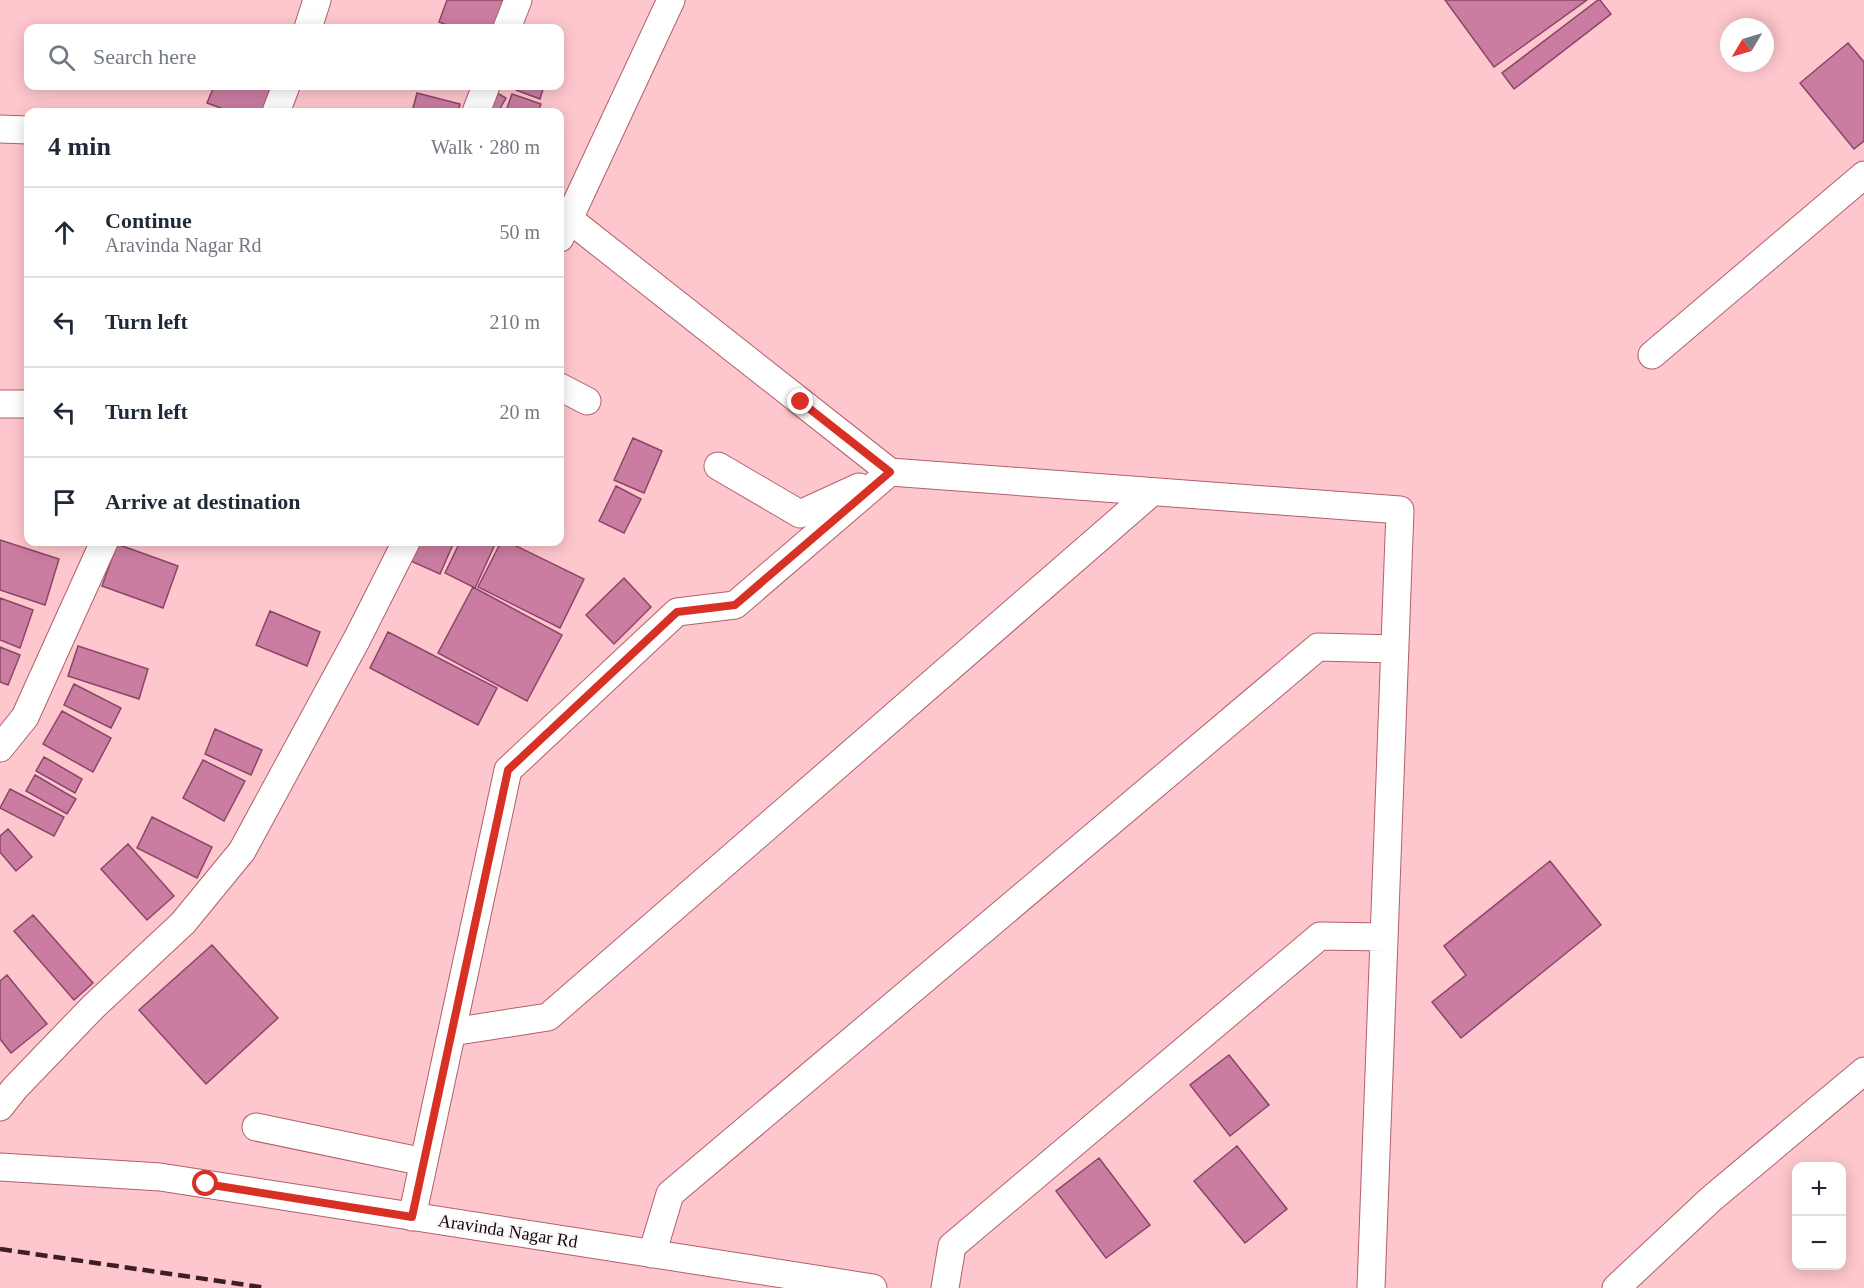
<!DOCTYPE html>
<html lang="en">
<head>
<meta charset="utf-8">
<style>
  body { margin:0; font-family:Georgia,serif; background:#f2f2f3; color:#1f2937 }
  .controls { position:absolute; right:18px; bottom:18px; display:grid; overflow:hidden; border-radius:12px; box-shadow:0 3px 15px #0003 }
  .controls button { width:54px; height:54px; display:grid; place-items:center; padding:0; border:0; border-bottom:2px solid #e0e1e3; background:#fff; color:#1f2937; font:30px sans-serif }
  .compass { position:absolute; left:1720px; top:18px; width:54px; height:54px; border-radius:50%; background:#fff; box-shadow:0 3px 15px #0003; rotate:232deg }
  .stop { position:absolute; width:18px; height:18px; margin:-14px; border:4px solid #d93025; border-radius:50%; background:#fff }
  .stop.end { background:#d93025; border-color:#fff; box-shadow:0 2px 6px #0008 }
  .list { margin:0; padding:0; list-style:none }
  h2 { display:flex; justify-content:space-between; align-items:center; height:78px; margin:0; padding:0 24px; font-size:26px }
  h2 small { font-size:20px; font-weight:400; color:#747a83 }
  .list li { display:grid; grid-template-columns:39px 1fr auto; gap:18px; align-items:center; box-sizing:border-box; height:90px; padding:0 24px; border-top:2px solid #e0e1e3 }
  .list b { display:block; font-size:22px; white-space:nowrap }
  .list p { margin:0; font-size:20px; white-space:nowrap; color:#747a83 }
  .list em { font-size:20px; font-style:normal; color:#747a83 }
  .icon { flex:none; width:33px; height:33px; fill:none; stroke:currentColor; stroke-width:2; stroke-linecap:round; stroke-linejoin:round }
  .map { position:relative; flex:none; width:1864px; height:1288px; overflow:hidden }
  .search { position:absolute; background:#fff; box-shadow:0 3px 15px #0003; left:24px; top:24px; width:540px; height:66px; display:flex; align-items:center; gap:15px; box-sizing:border-box; padding:0 21px; border-radius:12px; color:#747a83; font-size:22px }
  .panel { position:absolute; background:#fff; box-shadow:0 3px 15px #0003; left:24px; top:108px; width:540px; height:438px; border-radius:12px }
  .map>svg:first-child { display:block }
  .building { fill:#ca7da1; stroke:#8b4567; stroke-width:1.5 }
  .lines { fill:none; stroke-linecap:round; stroke-linejoin:round }
  .street-casing { stroke:#b0606c; stroke-width:29 }
  .street { stroke:#fff; stroke-width:27 }
  .rail { stroke:#3d1e23; stroke-width:4.5; stroke-dasharray:12 6; stroke-linecap:butt }
  .route { stroke:#d93025; stroke-width:8 }
  .labels { text-anchor:middle; stroke-width:4.5; stroke-linejoin:round; paint-order:stroke }
  .street-label { font-size:18px; fill:#1d0207; stroke:#f9f9f9 }
</style>
</head>
<body>
<div class="map">
<svg width="1864" height="1288" viewBox="0 0 1864 1288">
  <rect width="100%" height="100%" fill="#fec7cd"/>
  <path class="building" d="M447,0H506L499,28H455L439,22Z
    M1445,0H1587L1494,67Z
    M1598,0H1600L1611,14L1514,89L1502,73Z
    M1848,43L1864,62V141L1854,149L1800,83Z
    M214,86H272L262,112H232L207,103Z
    M518,86H544L540,99L516,90Z
    M490,89L506,98L498,112H480Z
    M417,93L460,104L458,112H412Z
    M512,94L541,104L538,112H519L507,108Z
    M633,438L662,451L644,493L614,480Z
    M616,486L641,499L624,533L599,521Z
    M0,540L59,559L45,605L0,590Z
    M412,542H454L440,574L404,558Z
    M460,542H496L475,588L445,573Z
    M501,542H508L584,579L560,628L478,587Z
    M117,544L178,566L163,608L102,586Z
    M624,578L651,607L614,644L586,615Z
    M473,587L562,635L527,701L438,653Z
    M0,598L33,610L20,648L0,640Z
    M270,611L320,632L307,666L256,645Z
    M388,632L497,688L478,725L370,668Z
    M78,646L148,669L139,699L68,676Z
    M0,647L20,655L8,685L0,682Z
    M74,684L121,708L111,728L64,705Z
    M62,711L111,738L93,772L43,744Z
    M215,729L262,750L251,775L205,754Z
    M44,757L82,779L75,793L36,771Z
    M203,760L245,781L224,821L183,798Z
    M35,775L76,799L67,814L26,791Z
    M10,789L64,817L54,836L0,808Z
    M152,817L212,847L197,878L137,848Z
    M8,829L32,857L16,871L0,852V836Z
    M128,844L174,896L147,920L101,869Z
    M1550,861L1601,925L1461,1038L1432,1002L1466,975L1444,946Z
    M33,915L93,983L74,1000L14,931Z
    M212,945L278,1018L206,1084L139,1010Z
    M7,975L47,1024L11,1053L0,1039V981Z
    M1229,1055L1269,1105L1230,1136L1190,1085Z
    M1237,1146L1287,1209L1245,1243L1194,1181Z
    M1099,1158L1150,1225L1106,1258L1056,1191Z"/>
  <g class="lines">
    <g class="street-casing">
      <path id="street" d="M308,28L317,0
        M507,28L518,0
        M276,112L286,86
        M476,112L486,86
        M0,129L28,130
        M569,219L890,472L1400,510L1371,1288
        M560,238L671,0
        M1652,355L1864,175
        M560,387L587,401
        M0,404H28
        M718,466L800,514L859,487
        M0,748L25,717L104,542
        M452,1032L548,1017L1152,492
        M0,1107L15,1088L93,1007L183,923L242,851L357,639L406,542
        M256,1127L424,1162
        M0,1167L160,1177L873,1288
        M412,1217L508,770L677,612L735,605L890,472
        M652,1254L670,1194L1318,647L1395,649
        M945,1288L952,1246L1320,936L1384,937
        M1616,1288L1711,1199L1864,1071"/>
    </g>
    <use href="#street" class="street"/>
    <path class="rail" d="M0,1249L267,1288"/>
  </g>
  <g class="lines">
    <path class="route" d="M206,1184L412,1217L508,770L677,612L735,605L890,472L801,402"/>
  </g>
  <g class="labels">
    <g class="street-label">
      <text transform="translate(508 1231) rotate(9)" y="6">Aravinda Nagar Rd</text>
    </g>
  </g>
</svg>
<div class="controls">
<button>+</button>
<button>−</button>
</div>
<svg class="compass" viewBox="-18 -18 36 36"><path d="M0-13l5 13h-10z" fill="#e53935"/><path d="M0 13l5-13h-10z" fill="#747a83"/></svg>
<div class="stop" style="left:206px;top:1184px"></div>
<div class="stop end" style="left:801px;top:402px"></div>
<div class="search"><svg class="icon" aria-label="search" viewBox="0 0 24 24"><circle cx="10" cy="10" r="6"/><path d="M15 15l6 6"/></svg>Search here</div>
<section class="panel">
<h2>4 min<small>Walk · 280 m</small></h2>
<ul class="list">
<li><svg class="icon" aria-label="ahead" viewBox="0 0 24 24"><path d="M12 20V5M6 11l6-6 6 6"/></svg><div><b>Continue</b><p>Aravinda Nagar Rd</p></div><em>50 m</em></li>
<li><svg class="icon" aria-label="left" viewBox="0 0 24 24"><path d="M17 20v-9H6M10 6l-5 5 5 5"/></svg><div><b>Turn left</b></div><em>210 m</em></li>
<li><svg class="icon" aria-label="left" viewBox="0 0 24 24"><path d="M17 20v-9H6M10 6l-5 5 5 5"/></svg><div><b>Turn left</b></div><em>20 m</em></li>
<li><svg class="icon" aria-label="arrive" viewBox="0 0 24 24"><path d="M6 21V4h12l-3 4 3 4H6"/></svg><div><b>Arrive at destination</b></div></li>
</ul>
</section>
</div>
</body>
</html>
